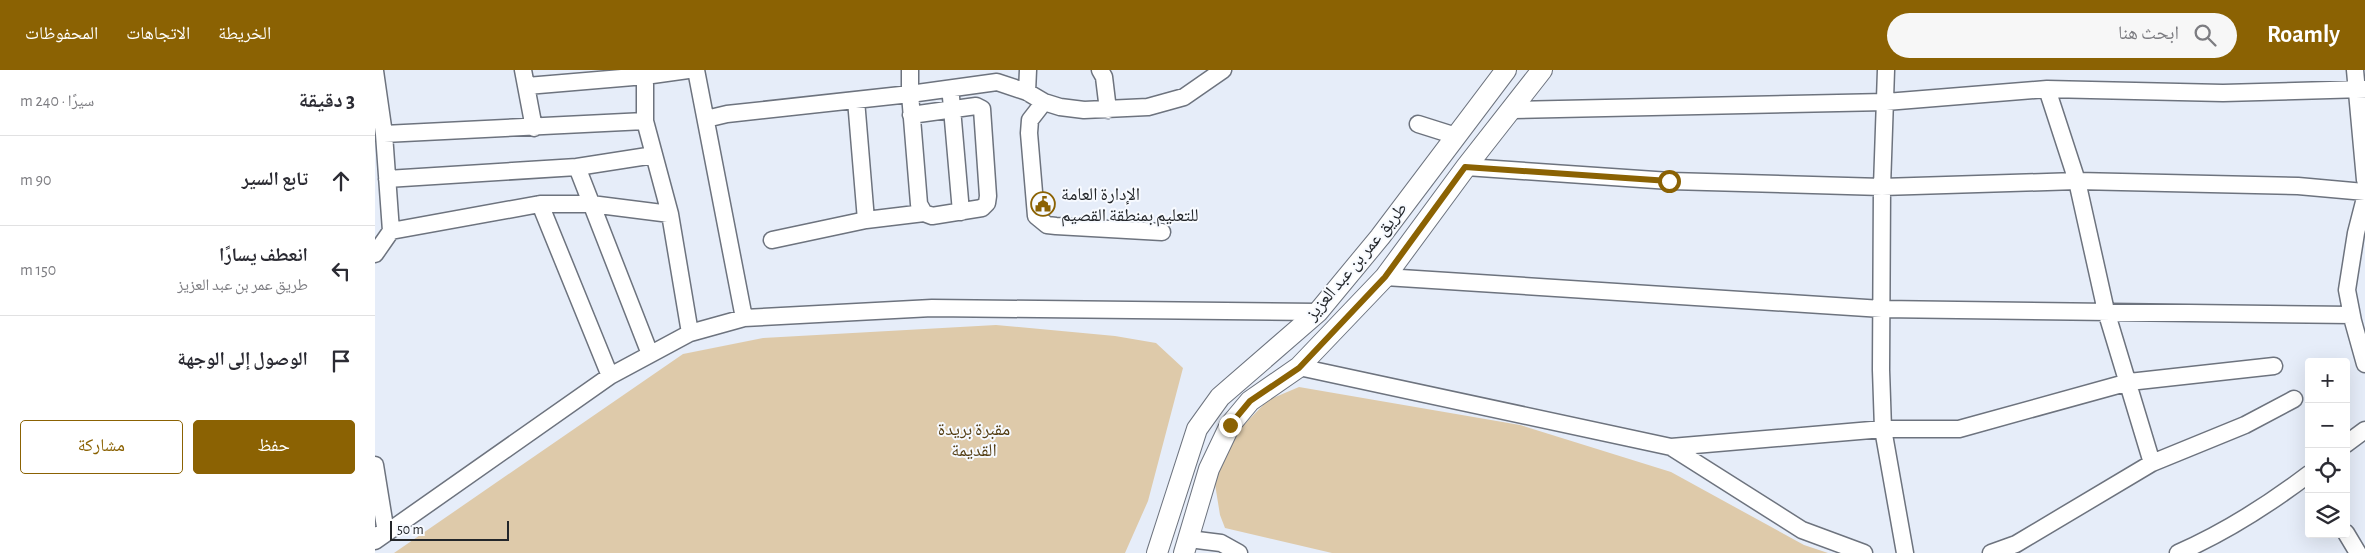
<!DOCTYPE html>
<html lang="ar">
<head>
<meta charset="utf-8">
<style>
  body { margin:0; font-family:"Alegreya Sans","Noto Naskh Arabic",sans-serif; background:#f7f7f7; color:#2b2b33; direction:rtl }
  .controls { position:absolute; right:15px; bottom:15px; display:grid; overflow:hidden; border-radius:5px; box-shadow:0 5px 20px #0002 }
  .controls button { width:45px; height:45px; display:grid; place-items:center; padding:0; border:0; border-bottom:1px solid #e1e1e2; background:#fff; color:#2b2b33; font:25px sans-serif }
  .scale { position:absolute; left:15px; bottom:12px; width:119px; box-sizing:border-box; padding-left:5px; border:2px solid #23262a; border-top:0; font-size:14px; line-height:18px; white-space:nowrap; color:#23262a; -webkit-text-stroke:4px #f7faff; paint-order:stroke }
  .stop { position:absolute; width:15px; height:15px; margin:-11px; border:4px solid #8b6203; border-radius:50%; background:#fff }
  .stop.end { background:#8b6203; border-color:#fff; box-shadow:0 1px 5px #0008 }
  .list { margin:0; padding:0; list-style:none }
  h2 { display:flex; justify-content:space-between; align-items:center; height:65px; margin:0; padding:0 20px; font-size:21px }
  h2 small { font-size:16px; font-weight:400; color:#7c7c81 }
  .list li { display:grid; grid-template-columns:32px 1fr auto; gap:15px; align-items:center; box-sizing:border-box; height:90px; padding:0 20px; border-top:1px solid #e1e1e2 }
  .list b { display:block; font-size:19px; white-space:nowrap }
  .list p { margin:0; font-size:16px; white-space:nowrap; color:#7c7c81 }
  .list em { font-size:16px; font-style:normal; color:#7c7c81 }
  .actions { display:flex; gap:10px; padding:15px 20px }
  .actions a { flex:1; padding:11px 0; border:1px solid #8b6203; border-radius:5px; text-align:center; font-size:18px; color:#8b6203 }
  .actions .main { background:#8b6203; color:#fff }
  .icon { flex:none; width:28px; height:28px; fill:none; stroke:currentColor; stroke-width:2; stroke-linecap:round; stroke-linejoin:round }
  .map { position:relative; flex:none; width:1990px; height:483px; overflow:hidden; direction:ltr }
  header { display:flex; align-items:center; gap:30px; box-sizing:border-box; height:70px; padding:0 25px; background:#8b6203; color:#fff }
  header strong { font-size:24px }
  nav { display:flex; gap:28px; margin-inline-start:auto; font-size:18px }
  .search { width:350px; height:45px; background:#f7f7f7; display:flex; align-items:center; gap:12px; box-sizing:border-box; padding:0 18px; border-radius:28px; color:#7c7c81; font-size:19px }
  main { display:flex }
  aside { flex:1; background:#fff }
  .map>svg:first-child { display:block }
  .green { fill:#decaaa }
  .lines { fill:none; stroke-linecap:round; stroke-linejoin:round }
  .minor-casing { stroke:#6d737e; stroke-width:19 }
  .major-casing { stroke:#6d737e; stroke-width:22 }
  .minor { stroke:#fff; stroke-width:16 }
  .major { stroke:#fff; stroke-width:20 }
  .route { stroke:#8b6203; stroke-width:6 }
  .labels { text-anchor:middle; stroke-width:4; stroke-linejoin:round; paint-order:stroke }
  .poi-label { font-size:18px; fill:#23262a; stroke:#f7faff; text-anchor:start }
  .street-label { font-size:18px; fill:#23262a; stroke:#f7faff }
  .park-label { font-size:18px; fill:#533d13; stroke:#f7faff }
</style>
</head>
<body>
<header>
<strong>Roamly</strong>
<div class="search"><svg class="icon" aria-label="search" viewBox="0 0 24 24"><circle cx="10" cy="10" r="6"/><path d="M15 15l6 6"/></svg>ابحث هنا</div>
<nav><a>الخريطة</a><a>الاتجاهات</a><a>المحفوظات</a></nav>
</header>
<main>
<div class="map">
<svg width="1990" height="483" viewBox="0 0 1990 483">
  <rect width="100%" height="100%" fill="#e6edf9"/>
  <path class="green" d="M621,255L740,266L781,273L808,298L773,431L750,483H19L308,284L388,268Z
    M924,317L1145,355L1296,402L1429,475L1453,483H957L850,458L845,445L839,408L859,365L893,330Z"/>
  <g class="lines">
    <g class="minor-casing">
      <path id="minor" d="M148,0L159,58
        M321,0L369,248
        M535,0V24L544,134L549,143L557,146L607,138L612,133L613,126L607,39L601,36L536,45
        M725,0L729,7L733,40
        M1511,0L1507,117L1506,300L1508,359L1530,483
        M1980,0L1990,110
        M0,1L9,64L16,161L0,184
        M152,16L270,6
        M1672,19L1702,111L1731,241L1777,393
        M652,22L653,0
        M576,27L586,142
        M481,30L491,150
        M669,32L655,50L654,63L661,146L672,155L681,156L787,162
        M1137,40L1511,32L1672,19L1848,23L1990,19
        M331,49L352,44L535,24L622,12L652,22L669,32L685,37L709,40L773,37L809,27L848,0
        M1043,54L1081,66
        M9,64L270,51
        M202,97L279,85
        M1091,97L1295,111L1507,117L1702,111L1923,116L1990,122
        M12,109L202,97L275,284
        M1990,128L1981,163L1972,220L1978,251L1990,294
        M165,134L235,306
        M295,144L270,51V6L313,0
        M16,161L165,134H216L295,144L315,263
        M397,170L491,150L549,143
        M1010,207L1507,239L1977,245
        M924,297L1296,377L1508,359H1584L1754,312L1899,296
        M1971,374L1990,360
        M1296,377L1427,460L1489,483
        M0,395L11,463L2,465
        M1971,463L1983,483
        M814,469L846,473L864,483
        M0,471L235,306L315,263L369,248L557,238L943,242
        M1616,483L1641,474L1777,393L1870,355L1919,329
        M1803,483C1851,462 1893,435 1934,404"/>
    </g>
    <g class="major-casing">
      <path id="major" d="M782,483L822,359L845,327L943,242L1005,167L1131,0
        M809,483L834,399L855,355L875,331L924,297L1010,207L1091,97L1167,0"/>
    </g>
    <use href="#minor" class="minor"/>
    <use href="#major" class="major"/>
  </g>
  <g class="lines">
    <path class="route" d="M855,355L875,331L924,298L1010,207L1090,97L1294,111"/>
  </g>
  <defs>
    <g id="civic-ring" transform="scale(1.25)"><circle r="9.5" fill="#f7faff" stroke="#8b6203" stroke-width="1.5"/><path d="M-.6-6.5H3V-4.5H.6V-3L4-1V1h2V6H-6V1h2V-1L-.6-3ZM-1.2 2.5V6h2.4V2.5Z" fill="#8b6203"/></g>
  </defs>
  <g fill-rule="evenodd">
    <use href="#civic-ring" x="668" y="134"/>
  </g>
  <g class="labels">
    <g class="poi-label">
      <text x="686" y="130">الإدارة العامة<tspan x="686" dy="21">للتعليم بمنطقة القصيم</tspan></text>
    </g>
    <g class="street-label">
      <text transform="translate(981 191) rotate(-50)" y="6">طريق عمر بن عبد العزيز</text>
    </g>
    <g class="park-label">
      <text x="599" y="365">مقبرة بريدة<tspan x="599" dy="21">القديمة</tspan></text>
    </g>
  </g>
</svg>
<div class="controls">
<button>+</button>
<button>−</button>
<button><svg class="icon" aria-label="locate" viewBox="0 0 24 24"><circle cx="12" cy="12" r="6"/><path d="M12 2v4M12 18v4M2 12h4M18 12h4"/></svg></button>
<button><svg class="icon" aria-label="layers" viewBox="0 0 24 24"><path d="M12 4l9 5-9 5-9-5zM3 14l9 5 9-5"/></svg></button>
</div>
<div class="scale">50 m</div>
<div class="stop" style="left:1294px;top:111px"></div>
<div class="stop end" style="left:855px;top:355px"></div>
</div>
<aside>
<h2>3 دقيقة<small>سيرًا · 240 m</small></h2>
<ul class="list">
<li><svg class="icon" aria-label="ahead" viewBox="0 0 24 24"><path d="M12 20V5M6 11l6-6 6 6"/></svg><div><b>تابع السير</b></div><em>90 m</em></li>
<li><svg class="icon" aria-label="left" viewBox="0 0 24 24"><path d="M17 20v-9H6M10 6l-5 5 5 5"/></svg><div><b>انعطف يسارًا</b><p>طريق عمر بن عبد العزيز</p></div><em>150 m</em></li>
<li><svg class="icon" aria-label="arrive" viewBox="0 0 24 24"><path d="M6 21V4h12l-3 4 3 4H6"/></svg><div><b>الوصول إلى الوجهة</b></div></li>
</ul>
<div class="actions"><a class="main">حفظ</a><a>مشاركة</a></div>
</aside>
</main>
</body>
</html>
